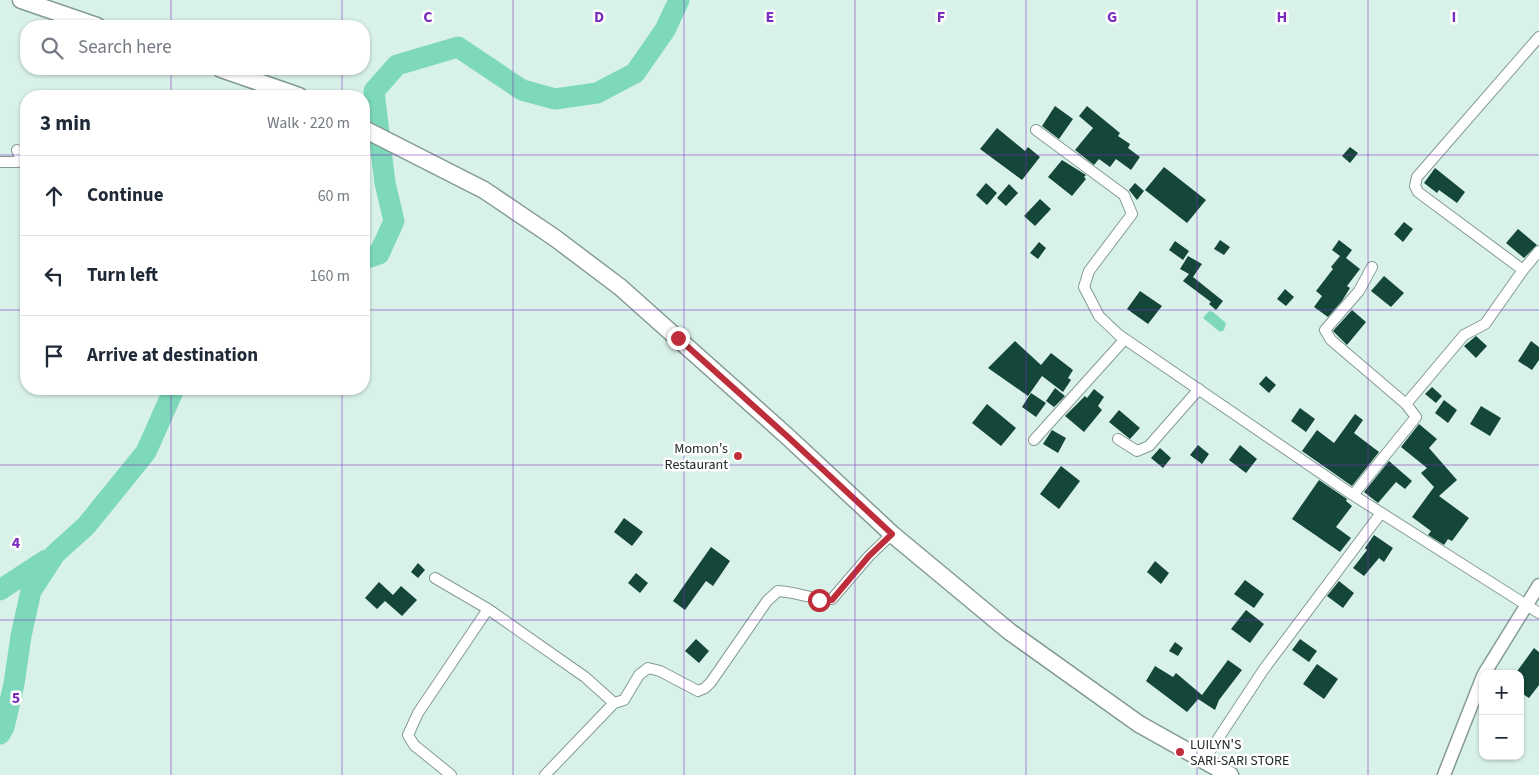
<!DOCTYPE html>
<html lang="en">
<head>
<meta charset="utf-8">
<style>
  body { margin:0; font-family:"Source Sans 3",sans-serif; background:#f2f2f3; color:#1f2937 }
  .controls { position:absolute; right:15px; bottom:15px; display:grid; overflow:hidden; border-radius:10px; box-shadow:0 1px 4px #0004 }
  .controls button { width:45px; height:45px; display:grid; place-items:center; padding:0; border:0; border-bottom:1px solid #e0e1e3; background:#fff; color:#1f2937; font:25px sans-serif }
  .stop { position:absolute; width:15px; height:15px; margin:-11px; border:4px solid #be2d3a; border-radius:50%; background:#fff }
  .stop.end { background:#be2d3a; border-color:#fff; box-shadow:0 1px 5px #0008 }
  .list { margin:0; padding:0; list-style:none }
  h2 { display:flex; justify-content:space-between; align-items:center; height:65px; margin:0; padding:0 20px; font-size:21px }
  h2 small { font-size:16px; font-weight:400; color:#747a83 }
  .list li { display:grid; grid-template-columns:32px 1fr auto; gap:15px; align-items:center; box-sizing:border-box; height:80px; padding:0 20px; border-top:1px solid #e0e1e3 }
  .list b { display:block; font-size:19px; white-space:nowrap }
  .list em { font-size:16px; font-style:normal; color:#747a83 }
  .icon { flex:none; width:28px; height:28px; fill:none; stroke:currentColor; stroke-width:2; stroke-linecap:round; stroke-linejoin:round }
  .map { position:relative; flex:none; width:1539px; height:775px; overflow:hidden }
  .search { position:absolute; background:#fff; box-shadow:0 1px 4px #0004; left:20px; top:20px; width:350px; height:55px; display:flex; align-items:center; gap:12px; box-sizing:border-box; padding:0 18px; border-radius:20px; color:#747a83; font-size:19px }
  .panel { position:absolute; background:#fff; box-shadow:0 1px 4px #0004; left:20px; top:90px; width:350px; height:305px; border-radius:20px }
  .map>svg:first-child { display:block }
  .water { fill:#7dd8bc }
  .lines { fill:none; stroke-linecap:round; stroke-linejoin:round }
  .river { stroke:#7dd8bc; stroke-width:21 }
  .building { fill:#144639 }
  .minor-casing { stroke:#849b93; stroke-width:12 }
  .tertiary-casing { stroke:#849b93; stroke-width:15 }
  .primary-casing { stroke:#849b93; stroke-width:19 }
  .minor { stroke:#fff; stroke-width:10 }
  .tertiary { stroke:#fff; stroke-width:12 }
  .primary { stroke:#fff; stroke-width:16 }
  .route { stroke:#be2d3a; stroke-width:6 }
  .grid { fill:none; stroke:#7b2cbf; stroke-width:1; stroke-opacity:0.55 }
  .poi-dot { fill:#be2d3a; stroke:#fff; stroke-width:2 }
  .labels { text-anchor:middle; stroke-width:5; stroke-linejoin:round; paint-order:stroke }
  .poi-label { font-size:14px; fill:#212a27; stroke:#fff; text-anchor:end }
  .grid-label { font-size:16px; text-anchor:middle; font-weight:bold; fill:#7b2cbf; stroke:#fff; stroke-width:5; stroke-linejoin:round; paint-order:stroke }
</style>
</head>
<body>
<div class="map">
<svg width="1539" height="775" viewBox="0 0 1539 775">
  <rect width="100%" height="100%" fill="#d9f2e9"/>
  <path class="water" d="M1209,311L1213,312L1226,323L1224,330L1220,332L1203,318Z"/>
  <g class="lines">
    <path class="river" d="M364,259L379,254L394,221L385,183L374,91L397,65L458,47L522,90L555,99L597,93L635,73L665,30L679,0
      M0,590L46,560
      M0,734L4,727L14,684L21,636L31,591L55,554L86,526L146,452L174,389"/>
  </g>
  <path class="building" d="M1055,106L1073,119L1059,139L1042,126Z
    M1087,106L1120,133L1118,136L1130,144L1128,148L1140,157L1131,170L1116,159L1110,167L1099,159L1094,165L1075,150L1093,128L1079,116Z
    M997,128L1025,151L1028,147L1040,157L1022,180L980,149Z
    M1350,147L1358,153L1350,163L1342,156Z
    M1062,160L1086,175L1084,177L1086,179L1072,196L1048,177Z
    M1164,167L1206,200L1187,223L1145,190Z
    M1435,168L1465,192L1457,203L1439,190L1437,193L1424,183Z
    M986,183L997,193L987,205L976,195Z
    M1135,183L1144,191L1137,200L1129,190Z
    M1009,184L1018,193L1006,206L997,198Z
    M1040,199L1051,209L1035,226L1024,216Z
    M1404,222L1413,229L1403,242L1394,234Z
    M1518,229L1537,245L1524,258L1506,243Z
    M1220,240L1230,247L1224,255L1214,249Z
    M1339,240L1352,250L1346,258L1360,269L1347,286L1350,288L1342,301L1328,317L1314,307L1322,296L1316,291L1333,269L1331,267L1340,256L1332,250Z
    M1175,241L1189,251L1183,260L1169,250Z
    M1039,242L1046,248L1038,259L1030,253Z
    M1188,256L1202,264L1193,277L1223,301L1216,310L1209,304L1211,302L1183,281L1189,274L1180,269Z
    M1384,276L1404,293L1391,307L1371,291Z
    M1285,289L1294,297L1286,306L1277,299Z
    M1140,291L1162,306L1148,324L1127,309Z
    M1352,310L1366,322L1347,345L1333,331Z
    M1476,336L1487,346L1476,358L1464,346Z
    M1015,341L1041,365L1051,353L1073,370L1068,378L1071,380L1063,392L1042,376L1028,396L988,368Z
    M1531,341L1539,347V360L1532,370L1518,361Z
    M1266,376L1276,385L1269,393L1259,384Z
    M1432,387L1442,396L1436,403L1425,394Z
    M1055,388L1065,396L1054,407L1046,401Z
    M1094,389L1104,397L1098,406L1102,410L1084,432L1065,416L1085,396L1087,398Z
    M1031,393L1046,403L1036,417L1022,407Z
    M1444,400L1457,410L1448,423L1435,413Z
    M987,404L1016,428L1001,446L972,423Z
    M1481,406L1501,418L1490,436L1470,424Z
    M1300,408L1315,419L1306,432L1291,421Z
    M1119,410L1140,428L1130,439L1109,422Z
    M1355,414L1363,420L1354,433L1379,452L1352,486L1302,451L1317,430L1334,443Z
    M1419,424L1437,439L1429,448L1457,480L1439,496L1469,518L1452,541L1448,539L1444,545L1428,535L1431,531L1412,517L1434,487L1421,473L1427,468L1401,447Z
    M1052,430L1066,438L1058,453L1043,444Z
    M1198,445L1209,454L1202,464L1190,455Z
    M1240,445L1257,459L1246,473L1229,460Z
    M1160,448L1171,458L1163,468L1151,458Z
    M1389,461L1412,481L1405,489L1396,482L1378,503L1364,492Z
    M1061,466L1080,481L1059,509L1040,494Z
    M1319,480L1347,499L1346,501L1352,506L1336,527L1351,538L1340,552L1292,519Z
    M624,518L643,532L632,546L614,532Z
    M1374,535L1393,548L1384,562L1379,558L1364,576L1353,568L1367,550L1365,548Z
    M711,547L730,561L713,586L706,581L685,610L673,601Z
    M1155,561L1169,573L1161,584L1147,572Z
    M418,563L425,570L418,578L411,572Z
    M636,573L648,583L640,593L628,583Z
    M1245,580L1264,594L1254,608L1234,594Z
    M1339,581L1354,593L1343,608L1327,596Z
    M379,582L393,595L401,586L417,600L402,616L385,601L377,609L365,598Z
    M1246,610L1264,624L1250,643L1231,629Z
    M696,639L709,651L699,663L685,651Z
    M1300,639L1317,651L1309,662L1292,650Z
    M1175,642L1183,648L1178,656L1169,651Z
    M1534,648L1539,652V685L1529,698L1520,692V674H1515Z
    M1228,660L1242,670L1219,700L1215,710L1198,699L1200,697L1187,712L1146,681L1155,666L1173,677L1176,673L1202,695Z
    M1317,664L1338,679L1324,699L1303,684Z"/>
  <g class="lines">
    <g class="minor-casing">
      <path id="minor" d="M1036,130L1124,195L1132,214L1089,271L1084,287L1099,316L1119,335L1353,495L1539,613
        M0,162H18L21,159L17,150
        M1523,270L1418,192L1415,186L1417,177L1539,37
        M1406,404L1464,335L1485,324L1523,270L1539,251
        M1118,439L1137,451L1149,446L1199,389
        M1034,440L1125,339
        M1353,495L1416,417L1406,404L1331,340L1325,330L1359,291L1372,267
        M435,578L488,609L418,713L408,735L414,745L451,775
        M488,609L585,677L614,703L624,700L639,675L648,668L660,671L698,691L705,688L711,682L767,601L778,591C797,592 813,600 832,599L869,556L892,534
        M1204,760L1264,669L1381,513
        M545,775L614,703"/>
    </g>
    <g class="tertiary-casing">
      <path id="tertiary" d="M1484,674L1539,585
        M1444,775L1483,676"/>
    </g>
    <g class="primary-casing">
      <path id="primary" d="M21,0L97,26
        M221,69L299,96
        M364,129L484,190L555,238L620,287L788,437L892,534L1010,632L1139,724L1230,775"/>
    </g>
    <use href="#minor" class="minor"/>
    <use href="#tertiary" class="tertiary"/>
    <use href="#primary" class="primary"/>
  </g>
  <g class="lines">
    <path class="route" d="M678,338L788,437L892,534L869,556L832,600H819"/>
  </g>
  <path class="grid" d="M171,0V26M342,0V26M513,0V775M684,0V775M855,0V775M1026,0V775M1197,0V775M1368,0V775M171,69V96M342,69V96M0,155H26M364,155H1539M0,310H26M364,310H1539M171,389V775M342,389V775M0,465H1539M0,620H1539"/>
  <g class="poi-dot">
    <circle cx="738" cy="456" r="5"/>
    <circle cx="1180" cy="752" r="5"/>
  </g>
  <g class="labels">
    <g class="poi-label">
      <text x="728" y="453">Momon's<tspan x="728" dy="16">Restaurant</tspan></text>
      <text x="1190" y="749" text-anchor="start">LUILYN'S<tspan x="1190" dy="16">SARI-SARI STORE</tspan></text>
    </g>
  </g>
  <g class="grid-label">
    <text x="428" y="22">C</text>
    <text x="599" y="22">D</text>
    <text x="770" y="22">E</text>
    <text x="941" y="22">F</text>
    <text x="1112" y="22">G</text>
    <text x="1282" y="22">H</text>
    <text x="1454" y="22">I</text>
    <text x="16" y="548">4</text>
    <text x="16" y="703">5</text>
  </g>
</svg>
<div class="controls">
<button>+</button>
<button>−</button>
</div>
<div class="stop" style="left:819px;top:600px"></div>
<div class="stop end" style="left:678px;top:338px"></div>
<div class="search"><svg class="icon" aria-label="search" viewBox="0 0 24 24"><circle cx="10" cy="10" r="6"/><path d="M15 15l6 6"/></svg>Search here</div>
<section class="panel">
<h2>3 min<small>Walk · 220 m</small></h2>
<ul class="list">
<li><svg class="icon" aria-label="ahead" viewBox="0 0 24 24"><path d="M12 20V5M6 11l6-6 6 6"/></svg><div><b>Continue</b></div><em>60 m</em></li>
<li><svg class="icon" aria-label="left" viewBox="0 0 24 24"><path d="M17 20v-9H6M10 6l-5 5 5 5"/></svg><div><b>Turn left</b></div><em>160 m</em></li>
<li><svg class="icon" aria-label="arrive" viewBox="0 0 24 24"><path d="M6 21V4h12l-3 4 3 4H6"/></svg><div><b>Arrive at destination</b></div></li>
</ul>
</section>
</div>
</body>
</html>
